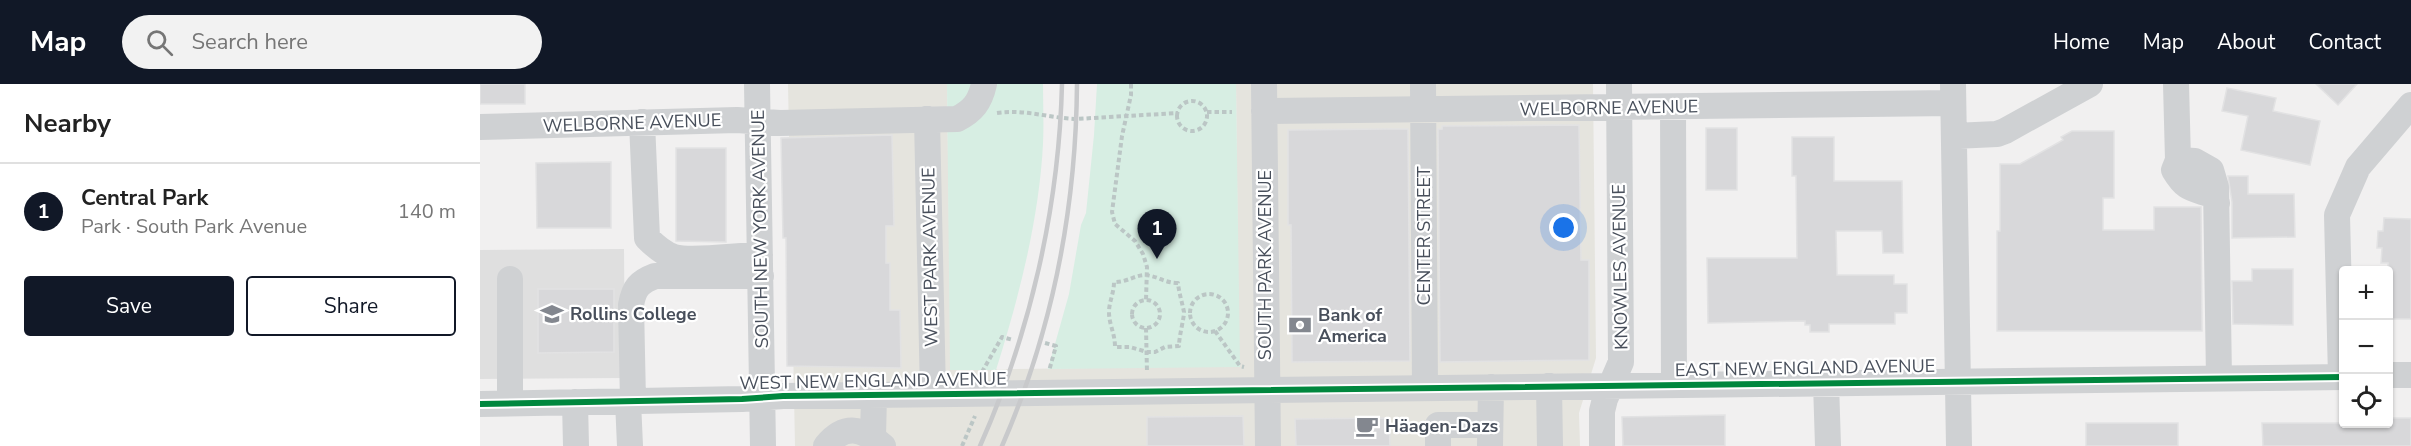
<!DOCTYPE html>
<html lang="en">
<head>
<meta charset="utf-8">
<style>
  body { margin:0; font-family:"Nunito Sans",sans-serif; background:#f2f2f2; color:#222 }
  .controls { position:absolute; right:18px; bottom:18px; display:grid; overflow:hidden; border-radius:6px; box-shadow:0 2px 4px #0004 }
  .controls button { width:54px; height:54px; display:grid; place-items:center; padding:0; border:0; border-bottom:2px solid #e0e0e0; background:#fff; color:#222; font:30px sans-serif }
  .you { position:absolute; left:1084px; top:144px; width:21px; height:21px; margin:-15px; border:4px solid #fff; border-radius:50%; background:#1a73e8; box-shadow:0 0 0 9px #1a73e833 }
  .badge { display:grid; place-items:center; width:39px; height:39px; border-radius:50%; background:#111827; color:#fff; font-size:20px; font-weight:700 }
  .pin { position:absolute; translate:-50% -50px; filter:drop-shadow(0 2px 3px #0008) }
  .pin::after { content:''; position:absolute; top:32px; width:21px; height:18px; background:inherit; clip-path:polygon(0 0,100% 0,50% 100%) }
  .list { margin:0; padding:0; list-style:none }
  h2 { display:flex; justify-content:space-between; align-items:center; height:78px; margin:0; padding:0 24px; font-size:26px }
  h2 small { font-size:20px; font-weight:400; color:#767676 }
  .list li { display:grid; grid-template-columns:39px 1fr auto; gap:18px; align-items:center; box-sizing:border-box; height:96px; padding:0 24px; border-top:2px solid #e0e0e0 }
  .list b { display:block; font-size:22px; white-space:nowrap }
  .list p { margin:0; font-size:20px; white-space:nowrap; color:#767676 }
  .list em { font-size:20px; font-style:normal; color:#767676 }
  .actions { display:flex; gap:12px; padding:18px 24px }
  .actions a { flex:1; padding:14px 0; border:2px solid #111827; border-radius:6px; text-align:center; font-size:21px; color:#111827 }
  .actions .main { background:#111827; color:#fff }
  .icon { flex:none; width:33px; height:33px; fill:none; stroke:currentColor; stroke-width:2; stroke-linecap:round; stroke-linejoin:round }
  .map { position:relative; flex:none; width:1931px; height:362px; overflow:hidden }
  header { display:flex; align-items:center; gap:36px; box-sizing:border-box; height:84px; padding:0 30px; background:#111827; color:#fff }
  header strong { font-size:28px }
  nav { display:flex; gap:33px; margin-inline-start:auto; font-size:21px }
  .search { width:420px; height:54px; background:#f2f2f2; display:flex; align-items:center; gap:15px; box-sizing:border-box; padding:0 21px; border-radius:33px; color:#767676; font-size:22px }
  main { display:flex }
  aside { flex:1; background:#fff }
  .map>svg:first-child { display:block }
  .commercial { fill:#e5e4de }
  .education { fill:#dfdfdf }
  .green { fill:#d7eee3 }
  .building { fill:#d8d8da; stroke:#e2e2e3; stroke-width:1.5 }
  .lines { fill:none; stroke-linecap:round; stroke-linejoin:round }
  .path { stroke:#bbc6c5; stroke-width:4; stroke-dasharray:4.5 3; stroke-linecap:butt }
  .minor { stroke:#cfd1d3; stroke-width:26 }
  .rail { stroke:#c8c9cb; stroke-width:4.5 }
  .cycleway-casing { stroke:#fff; stroke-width:10 }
  .cycleway { stroke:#00873e; stroke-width:6 }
  .labels { text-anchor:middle; stroke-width:4.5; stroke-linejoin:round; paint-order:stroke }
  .street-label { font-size:18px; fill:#484f5b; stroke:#fff }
  .poi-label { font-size:18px; font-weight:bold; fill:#484f5b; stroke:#fff; text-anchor:start }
</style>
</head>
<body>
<header>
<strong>Map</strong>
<div class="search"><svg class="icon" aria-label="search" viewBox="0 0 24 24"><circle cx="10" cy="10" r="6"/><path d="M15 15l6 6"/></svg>Search here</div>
<nav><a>Home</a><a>Map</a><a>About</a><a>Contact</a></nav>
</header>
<main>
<aside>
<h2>Nearby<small></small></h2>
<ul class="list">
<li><span class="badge">1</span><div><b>Central Park</b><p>Park · South Park Avenue</p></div><em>140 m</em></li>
</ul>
<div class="actions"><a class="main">Save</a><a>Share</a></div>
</aside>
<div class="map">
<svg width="1931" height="362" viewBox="0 0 1931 362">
  <rect width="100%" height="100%" fill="#f1f0f0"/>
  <path class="commercial" d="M308,0H467L471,286L759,282L756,0H1113L1116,274L1099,329L1100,362H315Z"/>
  <path class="education" d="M144,165L145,294L0,295V166Z"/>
  <path class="green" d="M467,0H563C563,20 564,40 563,60C559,136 539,213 516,286H470Z
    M617,0H756L760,283L568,285L589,210L601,141L606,129L614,51Z"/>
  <path class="building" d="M0,0H45V20H0Z
    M1836,0H1877L1858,21Z
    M1747,4L1796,14L1793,27L1840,37L1830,81L1761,66L1768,32L1742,27Z
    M1099,41L1101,176H1109V276L960,278L958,45H962V42Z
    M1226,44H1257V106H1226Z
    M908,45H928L930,277L812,278L811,141H808V46Z
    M1592,47H1634V114H1623V146H1674V123H1721L1722,247H1517V147H1520V80H1540L1583,56L1581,53Z
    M412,51L414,142H406V179H410V226H420L421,284L307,282L306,154H303L301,54Z
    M1312,53H1354V97H1422L1423,169H1403L1402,147H1356L1357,191H1414V200H1427V229H1415V240H1349V248H1330V241H1325V237L1228,239L1227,174H1317L1316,92H1312Z
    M196,64H246V158L196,157Z
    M131,78V144H57L56,79Z
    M1748,92H1768V110H1814L1815,153L1752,154V118Z
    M1904,134L1931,135V235H1908V179H1901L1902,164H1897L1898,147H1903Z
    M1772,185H1813V241L1753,240L1752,197H1772Z
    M58,205H134V268L58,269Z
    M1245,331V362H1143L1142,333Z
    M763,332L764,362H667V333Z
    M909,334L910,362H816L815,335Z
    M1908,334H1931V362H1783L1782,339H1908Z
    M1606,339H1698V362H1606Z"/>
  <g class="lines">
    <path class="path" d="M651,0V11L642,52L632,128L635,140L655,157L663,170L667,183L666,216
      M697 32a15 15 0 1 1 30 0a15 15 0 1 1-30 0Z
      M727,28H752
      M517,29C545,25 569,34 596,35L698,29
      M665,191C678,192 684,199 698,199C699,209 702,218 704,228C704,235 699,252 699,262L685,263L675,268H667L650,263H635C635,249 629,241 629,228C629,218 634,209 634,198C648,198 652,192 665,191Z
      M710 229a19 19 0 1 1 38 0a19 19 0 1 1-38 0Z
      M652 230a14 14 0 1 1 28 0a14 14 0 1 1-28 0Z
      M666,244L667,288
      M735,247L760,282L764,283
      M565,259L576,262L569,287
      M502,288L522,253L533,256
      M482,362L495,332"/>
    <path class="minor" d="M277,0L283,362
      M784,0L788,362
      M943,0L945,304
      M1473,0L1479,362
      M1696,0L1698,76L1694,86C1706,106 1711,104 1732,111L1737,119
      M1193,23L1194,301
      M784,27L1473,19
      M447,35L453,310
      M162,38L167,154C174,161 184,170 194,173C213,178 258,171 280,171
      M0,43L257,36L300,39L477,35C493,27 500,18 504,0
      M1474,52L1517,50L1525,47L1610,0
      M1698,76L1715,77L1731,86L1736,103L1739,294
      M30,195V319
      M1908,291H1931
      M1861,293L1857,131L1878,83L1931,21
      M1346,299L1348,362
      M1069,302L1070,362
      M148,317L150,362
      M153,317L151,221C154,204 159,198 175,192H281
      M95,318L96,362
      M0,320L262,315L303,312L1864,293
      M393,353L394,311
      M346,362C365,339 382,344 403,362
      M958,362V341H1010
      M1010,362L1011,303
      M1122,362V327L1125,315L1141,278L1139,0"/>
    <path class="rail" d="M500,362C550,250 579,123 582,0
      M522,362C572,248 596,124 597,0"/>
    <g class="cycleway-casing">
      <path id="cycleway" d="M0,320L262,315L303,312L1864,293"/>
    </g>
    <use href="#cycleway" class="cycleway"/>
  </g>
  <defs>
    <g id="university-bare" transform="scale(1.8)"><path d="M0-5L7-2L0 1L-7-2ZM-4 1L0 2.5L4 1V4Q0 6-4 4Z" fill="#83878f" stroke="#fff" stroke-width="2.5" paint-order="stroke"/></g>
    <g id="bank-bare" transform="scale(1.8)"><path d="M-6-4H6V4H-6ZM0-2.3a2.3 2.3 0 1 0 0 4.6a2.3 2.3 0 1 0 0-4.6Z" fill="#83878f" stroke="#fff" stroke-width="2.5" paint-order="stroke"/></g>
    <g id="cafe-bare" transform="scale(1.8)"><path d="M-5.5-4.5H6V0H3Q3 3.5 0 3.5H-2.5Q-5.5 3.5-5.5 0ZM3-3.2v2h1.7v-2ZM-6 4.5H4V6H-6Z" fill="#83878f" stroke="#fff" stroke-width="2.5" paint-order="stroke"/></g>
  </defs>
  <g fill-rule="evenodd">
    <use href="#university-bare" x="72" y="230"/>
    <use href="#bank-bare" x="820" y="241"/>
    <use href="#cafe-bare" x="887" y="342"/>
  </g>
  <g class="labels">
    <g class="street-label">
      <text transform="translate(1129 24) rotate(-1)" y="6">WELBORNE AVENUE</text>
      <text transform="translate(152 39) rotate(-2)" y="6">WELBORNE AVENUE</text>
      <text transform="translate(280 145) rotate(-91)" y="6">SOUTH NEW YORK AVENUE</text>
      <text transform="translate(944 152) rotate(-90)" y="6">CENTER STREET</text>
      <text transform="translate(450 173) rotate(-91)" y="6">WEST PARK AVENUE</text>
      <text transform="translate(785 181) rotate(-90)" y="6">SOUTH PARK AVENUE</text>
      <text transform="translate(1140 183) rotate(-91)" y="6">KNOWLES AVENUE</text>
      <text transform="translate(1325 284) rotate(-1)" y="6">EAST NEW ENGLAND AVENUE</text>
      <text transform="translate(393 297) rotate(-1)" y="6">WEST NEW ENGLAND AVENUE</text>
    </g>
    <g class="poi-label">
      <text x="90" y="236">Rollins College</text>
      <text x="838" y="237">Bank of<tspan x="838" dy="21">America</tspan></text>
      <text x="905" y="348">Häagen-Dazs</text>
    </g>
  </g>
</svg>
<div class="controls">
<button>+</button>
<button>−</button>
<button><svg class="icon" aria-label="locate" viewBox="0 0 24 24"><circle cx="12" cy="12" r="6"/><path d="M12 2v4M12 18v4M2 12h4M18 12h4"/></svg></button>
</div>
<div class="you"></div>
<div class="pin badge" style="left:677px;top:175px">1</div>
</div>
</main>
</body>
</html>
